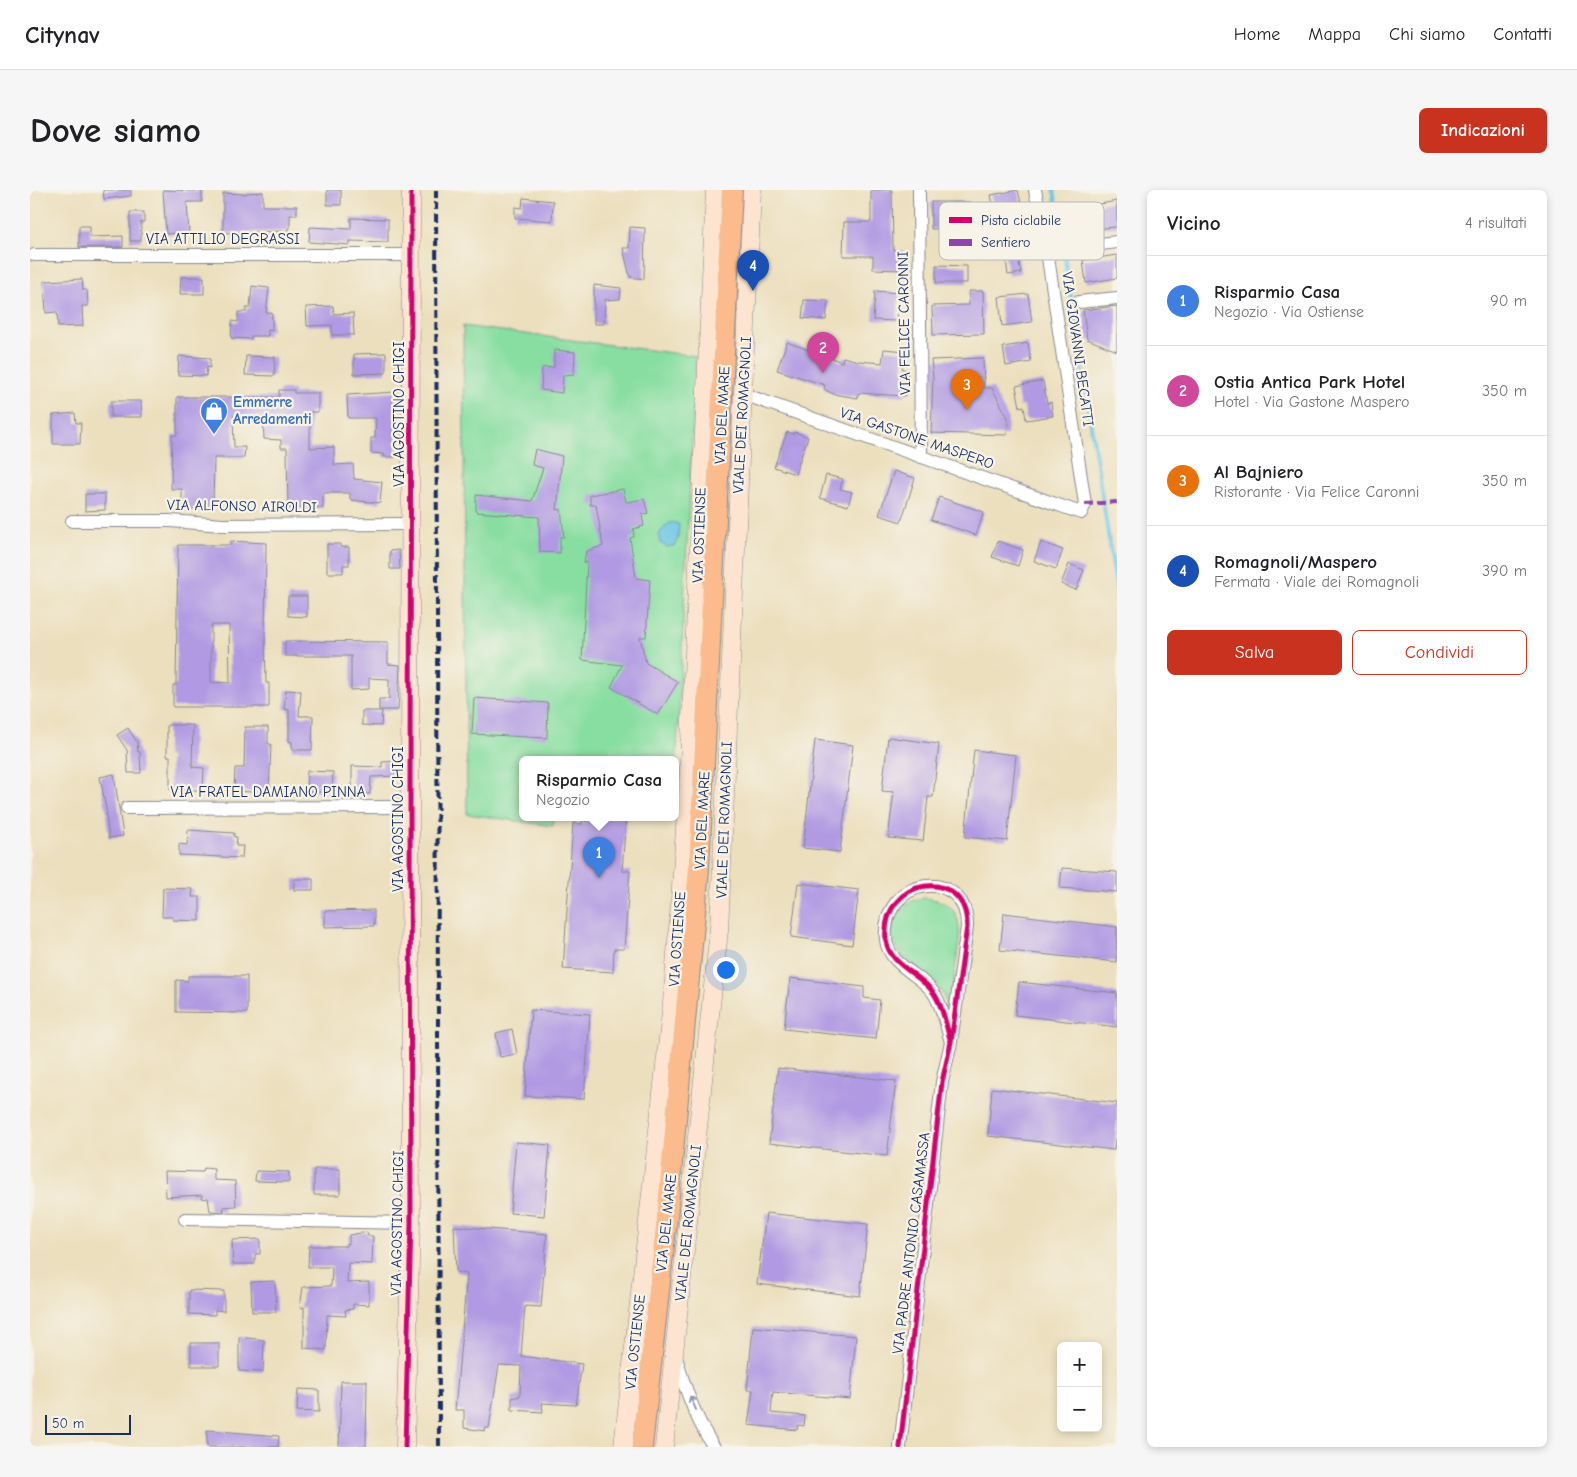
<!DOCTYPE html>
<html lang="it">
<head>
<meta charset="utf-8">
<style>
  body { margin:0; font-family:"Comic Neue",sans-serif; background:#f6f6f6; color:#202124 }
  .controls { position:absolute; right:15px; bottom:15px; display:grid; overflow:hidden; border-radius:8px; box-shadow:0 2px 8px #0003 }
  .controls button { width:45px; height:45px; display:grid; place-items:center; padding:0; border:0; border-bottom:1px solid #e0e0e0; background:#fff; color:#202124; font:25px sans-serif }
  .scale { position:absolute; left:15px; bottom:12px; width:86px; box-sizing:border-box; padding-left:5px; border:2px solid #1b2f5e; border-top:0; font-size:14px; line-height:18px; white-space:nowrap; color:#1b2f5e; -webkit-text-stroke:4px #f7f3e8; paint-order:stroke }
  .you { position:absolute; left:695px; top:779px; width:18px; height:18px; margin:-12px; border:4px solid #fff; border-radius:50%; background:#1a73e8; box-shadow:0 0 0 8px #1a73e833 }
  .badge { display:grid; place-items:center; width:32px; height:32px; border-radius:50%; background:#c8321e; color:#fff; font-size:16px; font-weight:700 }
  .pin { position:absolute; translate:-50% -41px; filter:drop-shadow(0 1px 2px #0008) }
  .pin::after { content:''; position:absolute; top:26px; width:18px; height:15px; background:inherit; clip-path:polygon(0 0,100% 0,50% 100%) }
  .popup { position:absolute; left:489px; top:566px; width:160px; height:65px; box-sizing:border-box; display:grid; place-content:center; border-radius:8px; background:#fff; filter:drop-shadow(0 1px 4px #0005); font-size:16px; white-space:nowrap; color:#757577 }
  .popup b { font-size:19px; color:#202124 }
  .popup::after { content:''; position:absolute; left:50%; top:100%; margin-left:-10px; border:10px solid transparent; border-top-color:#fff }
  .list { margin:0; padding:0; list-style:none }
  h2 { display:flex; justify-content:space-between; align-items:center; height:65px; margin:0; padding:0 20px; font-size:21px }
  h2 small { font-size:16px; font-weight:400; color:#757577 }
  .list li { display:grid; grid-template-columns:32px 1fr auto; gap:15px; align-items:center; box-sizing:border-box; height:90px; padding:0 20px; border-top:1px solid #e0e0e0 }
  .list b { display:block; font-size:19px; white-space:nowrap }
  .list p { margin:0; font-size:16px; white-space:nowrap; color:#757577 }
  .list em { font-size:16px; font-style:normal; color:#757577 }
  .actions { display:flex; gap:10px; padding:15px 20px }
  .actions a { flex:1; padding:11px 0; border:1px solid #c8321e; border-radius:8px; text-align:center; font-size:18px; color:#c8321e }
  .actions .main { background:#c8321e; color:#fff }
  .map { position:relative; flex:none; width:1087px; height:1257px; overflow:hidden; border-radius:8px }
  header { display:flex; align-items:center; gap:30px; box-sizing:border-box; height:70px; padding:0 25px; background:#fff; border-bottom:1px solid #e0e0e0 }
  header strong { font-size:24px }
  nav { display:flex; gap:28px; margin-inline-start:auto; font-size:18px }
  .intro { display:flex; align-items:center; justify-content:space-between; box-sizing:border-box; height:120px; padding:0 30px }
  h1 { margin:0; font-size:35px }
  .button { padding:12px 22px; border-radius:8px; background:#c8321e; color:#fff; font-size:18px; font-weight:700 }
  main { display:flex; gap:30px; padding:0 30px }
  aside { flex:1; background:#fff; border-radius:8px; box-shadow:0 2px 8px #0003 }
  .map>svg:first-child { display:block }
  .green { fill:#88dea1; stroke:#528680 }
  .water { fill:#65c5e3; stroke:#407aa0 }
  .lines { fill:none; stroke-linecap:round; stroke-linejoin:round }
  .stream { stroke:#65c5e3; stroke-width:4 }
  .building { fill:#b19ae3; fill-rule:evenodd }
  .street-casing { stroke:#84878e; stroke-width:14 }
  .secondary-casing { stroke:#84878e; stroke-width:19 }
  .primary-casing { stroke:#84878e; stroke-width:22 }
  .street { stroke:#fff; stroke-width:12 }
  .secondary { stroke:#fde4d1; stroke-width:18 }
  .primary { stroke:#fbbb8d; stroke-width:20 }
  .rail { stroke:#1b2f5e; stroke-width:4; stroke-dasharray:8 4; stroke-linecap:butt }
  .quiet { stroke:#8e44ad; stroke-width:4; stroke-dasharray:8 4; stroke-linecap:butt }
  .cycleway-casing { stroke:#f7f3e8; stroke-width:8 }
  .cycleway { stroke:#d6006c; stroke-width:5 }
  .oneway { stroke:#8d97ae }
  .labels { text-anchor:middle; stroke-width:4.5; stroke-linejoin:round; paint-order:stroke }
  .street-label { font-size:15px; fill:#1b2f5e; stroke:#f7f3e8 }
  .shop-label { font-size:15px; font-weight:bold; fill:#366cbe; stroke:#f7f3e8; text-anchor:start }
  .key { fill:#f7f3e8; stroke:#b5b8bf; stroke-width:1 }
  .key-label { font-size:14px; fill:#1b2f5e }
</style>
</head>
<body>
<header>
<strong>Citynav</strong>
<nav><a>Home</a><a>Mappa</a><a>Chi siamo</a><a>Contatti</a></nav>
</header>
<div class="intro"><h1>Dove siamo</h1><a class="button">Indicazioni</a></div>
<main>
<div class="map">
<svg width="1087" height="1257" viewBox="0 0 1087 1257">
  <rect width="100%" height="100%" fill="#f7f3e8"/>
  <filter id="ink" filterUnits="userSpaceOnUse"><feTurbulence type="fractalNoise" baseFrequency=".02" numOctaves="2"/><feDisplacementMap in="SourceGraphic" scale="10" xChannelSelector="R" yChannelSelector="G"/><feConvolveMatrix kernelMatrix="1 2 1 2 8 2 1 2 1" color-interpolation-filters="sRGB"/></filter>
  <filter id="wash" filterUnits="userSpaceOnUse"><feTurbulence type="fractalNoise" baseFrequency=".0096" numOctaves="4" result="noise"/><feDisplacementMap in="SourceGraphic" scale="20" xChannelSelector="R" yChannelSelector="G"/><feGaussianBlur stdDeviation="1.12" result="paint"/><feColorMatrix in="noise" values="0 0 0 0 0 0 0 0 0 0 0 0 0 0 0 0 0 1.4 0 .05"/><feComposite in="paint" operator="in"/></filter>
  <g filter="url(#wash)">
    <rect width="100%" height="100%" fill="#ecdfbd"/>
    <path class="green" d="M433,136L666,166L645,602V569H493V627H524L523,636L437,624Z
      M892,708C936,710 931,740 926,773C924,790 922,806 919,823C916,813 913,803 907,795C891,773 849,764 866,728C871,717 880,710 892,708Z"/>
    <path class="water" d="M641,332L649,334L648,349L644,356L637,357L630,353C626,343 634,338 641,332Z"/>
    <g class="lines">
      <path class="stream" d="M1024,0L1087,401"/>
    </g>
    <g id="blocks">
      <path class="building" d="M73,0H101V6L74,9Z
        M133,0L172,1V12H157L159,43L136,44Z
        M297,0H311V15H297Z
        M841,0H862L863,60L873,61L872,80L843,79V66H813L814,32H841Z
        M988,0L993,22L956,29L954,17L963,15L961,5Z
        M233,2V16H267V25H260V38H258V41L193,43V3L216,4V3Z
        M493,8L523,11L522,31L485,28V17L492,18Z
        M1087,11V37L1045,40L1042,16L1064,13V15Z
        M901,12H940V39H901Z
        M100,22H114V32H111V51H100Z
        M321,28L358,29V52L320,51V55L279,52L280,37L321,39Z
        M49,36H60V47L93,46V57H49Z
        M600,37L615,38L614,89L600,87L593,58H599Z
        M995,52L997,66L988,67L991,83L978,85L974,55Z
        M1087,65V88L1056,93L1053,70Z
        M906,75L937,76V93H906Z
        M151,87H174V104H150Z
        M52,89L53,100H57L58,116H52L53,136L28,137L27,122L16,123L14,91Z
        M564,95L591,98L590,109L575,110L574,134H564Z
        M222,96L239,98L236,123H242V141L238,140V146H221V149L201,148L202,131L208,132V122H216V118H220Z
        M845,101L869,103L867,131L843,130Z
        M939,101H953L954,144L903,145L902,116L939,115Z
        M998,104L1002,132L972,136L969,107Z
        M774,110L798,111L796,130L772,128Z
        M303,116L304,124L323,123L324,145H302V135L277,136L276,117Z
        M1087,116V161L1057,149L1053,120Z
        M757,152L812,172L813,167L828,171L852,173L854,159L875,161L872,179L878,180L875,206L828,203V208L803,204L794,199L795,195L747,180Z
        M998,153L1001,172L976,176L973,157Z
        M524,160L545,162L544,184L533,185L532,203L511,200L512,178L524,177Z
        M356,163V183L324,184V164Z
        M149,166L180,168V178L177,177L176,186L148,185Z
        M216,166L245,167L244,186L215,185Z
        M953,168L954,198H962L978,228L977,245L901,243L903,187L901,170Z
        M1013,191L1017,213L1021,212L1023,226L996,230L994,216L990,217L986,196Z
        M249,200H264V203H288V222H280V258L304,257V275L323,274L324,289L352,292L350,313L320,310V303H293V318H258L257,258H251V250L234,249L233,227L203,226L204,257H215L214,268H184L183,319H152V299H141L142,245H147V207H249Z
        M366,202V267H354V264L341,263V248H345L346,228H318L317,205Z
        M81,211H111L112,227H81Z
        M45,223L46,233H51L50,254H23V225Z
        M757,242L764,244L765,242L778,247L765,284L744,277Z
        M505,259L532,266L527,320L531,319L534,347H530V363L510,362L509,327L446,322V305L502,311L513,278L502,275Z
        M864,281L885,288L871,332L849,325Z
        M796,285L813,289L810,299L822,302L818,316L790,308Z
        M593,299L596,312L614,309L618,323L612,325L614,336L603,339L604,347L600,348L606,388L620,390L616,447H610L616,473L648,492L628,525L581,497L592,475L552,470L557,372L554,373L556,361L573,356L566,315H560V305Z
        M55,304H75V320L55,321Z
        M909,307L954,322L946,345L901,330Z
        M201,351L236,353L235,446L236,493H239V517H143V495H146L148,355H201ZM181,435H199L200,493L181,492Z
        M968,351L993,360L988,376L962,367Z
        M1011,352L1033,360L1026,379L1004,371Z
        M297,354H310V357H319V375H313V383H297Z
        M369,360L370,379H360V361Z
        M1039,374L1054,380L1046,400L1031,394Z
        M258,406H277V427L258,426Z
        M255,451L358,452V474L370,475L368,520H349V509H359V489L339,488V499L321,500V466H255Z
        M256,500L271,501L269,526H283L282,560H262V552L259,551V520L254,519Z
        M444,508L518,513L517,548L442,544Z
        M332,521H352L351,536L332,535Z
        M137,535H163L162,577L174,578L173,600H140V566H137Z
        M215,537H238V554H241L239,603L204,601L205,578H214Z
        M98,538L107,552L108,562H110L111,583H98L97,560L87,545Z
        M858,547L909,554L903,607H898L893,651L858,648L864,602L852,601Z
        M785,550L823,555L810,662L773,658Z
        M944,560L986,565L977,651L935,647Z
        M369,571V586L341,587L340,604L322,603V576L352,577V572Z
        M277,581L303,582L302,602H276Z
        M84,584L93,646L79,648L76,624H77L70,587Z
        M553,627H596L592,681H600L594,759H584L583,782L533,779L543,633L552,634Z
        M158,640L204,643V647H207L206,656H213L212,668L149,665V654L157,655Z
        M1032,678L1087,682V702L1030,698Z
        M264,689H283V700H264Z
        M768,693L829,700L822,755L761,747Z
        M133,698L163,699L162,707H170V731L143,730V727H132Z
        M344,720V736L295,737V721Z
        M974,723L1087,737V772L970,760Z
        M158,786H217V823L146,822V790L158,791Z
        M760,788L834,797V808L850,810L846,849L754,839Z
        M989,792L1087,803V837L985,825Z
        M501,820L560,824L554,909L495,906Z
        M482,839L487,864L470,867L466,843Z
        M748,878L866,891L857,966L739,953Z
        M962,898L1087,913V933L1084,960L958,946Z
        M486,952L520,955L514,1026L480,1023Z
        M174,978L184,979V990L205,991L206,1016L193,1017L194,1022L180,1021L178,1008L172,1009V1005L136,1007L135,981L173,982Z
        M284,979H310V1005H284Z
        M226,981L259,982V992L225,991Z
        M736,1023L838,1034L830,1106L727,1094Z
        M424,1036L517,1044L511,1117L495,1116L491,1166L552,1174L546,1215L512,1213L513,1222L482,1220V1208L490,1206L491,1176L469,1175L459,1238H455V1241L434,1238V1220H425L437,1084L426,1082Z
        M337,1042L338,1046H343L342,1074L318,1073L317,1093L339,1092V1115L323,1114V1119L315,1120L316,1126L297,1125L296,1160L274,1158V1117L270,1118L273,1097L301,1096L302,1077H278L279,1056H316V1053L319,1054V1045Z
        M230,1049V1064H225V1074H203L202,1050Z
        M245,1091L246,1122H222L221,1092Z
        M159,1100L194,1101V1121L185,1120V1125L159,1124Z
        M723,1137L826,1146L820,1209L743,1202L741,1223L775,1226L774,1236L768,1235L767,1240L718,1235L723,1200H717Z
        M209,1147L234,1150L233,1182L209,1181Z
        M161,1153H189V1176H161Z
        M311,1191H337L336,1257H309Z
        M268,1199L289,1200V1222L267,1221Z
        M177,1240L249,1246L248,1257H177Z"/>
    </g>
  </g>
  <g filter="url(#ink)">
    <use href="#blocks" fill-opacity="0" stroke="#84878e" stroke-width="1"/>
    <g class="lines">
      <g class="street-casing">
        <path id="street" d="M889,0L891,267
          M1045,57L1087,52
          M4,65H382
          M1049,112L1087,108
          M713,204L1051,323L1055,314L1017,61L1005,0
          M42,331H140L193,335L381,334
          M97,618L380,617
          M155,1029L381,1033
          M646,1167C654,1196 667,1232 684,1257
          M870,1257L912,892L921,852L937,737C938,675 850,686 856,750C859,775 890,784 903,802C913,816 916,836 921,852"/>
      </g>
      <g class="secondary-casing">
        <path id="secondary" d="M375,1257L381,1033L380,617L381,0
          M593,1257L642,813L649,726L658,596L685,0
          M634,1257L689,740L722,0"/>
      </g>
      <g class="primary-casing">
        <path id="primary" d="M612,1257L637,1028L669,679L702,0"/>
      </g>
      <use href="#street" class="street"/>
      <use href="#secondary" class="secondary"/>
      <use href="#primary" class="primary"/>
      <path class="rail" d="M406,0L409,1257"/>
      <path class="quiet" d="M1055,314L1087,312"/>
      <g class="cycleway-casing">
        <path id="cycleway" d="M375,1257L381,1033L380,617L381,0
          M870,1257L912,892L921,852L937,737C938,675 850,686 856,750C859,775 890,784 903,802C913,816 916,836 921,852"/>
      </g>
      <use href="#cycleway" class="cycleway"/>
    </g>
    <defs><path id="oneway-shaft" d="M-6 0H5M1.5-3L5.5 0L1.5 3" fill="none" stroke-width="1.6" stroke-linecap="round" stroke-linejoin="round" transform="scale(1.25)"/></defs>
    <use class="oneway" href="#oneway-shaft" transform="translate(663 1213) rotate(-114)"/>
  </g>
  <defs>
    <g id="shop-pin" transform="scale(1.4375)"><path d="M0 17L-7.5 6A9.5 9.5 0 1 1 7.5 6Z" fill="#3f7fe0" stroke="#f7f3e8"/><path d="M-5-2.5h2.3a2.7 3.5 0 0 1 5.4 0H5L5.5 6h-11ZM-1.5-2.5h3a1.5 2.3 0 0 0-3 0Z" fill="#fff"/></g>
  </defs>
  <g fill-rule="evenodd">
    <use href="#shop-pin" x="184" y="221"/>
  </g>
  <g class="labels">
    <g class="street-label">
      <text x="193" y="54">VIA ATTILIO DEGRASSI</text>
      <text transform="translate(874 133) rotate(-91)" y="5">VIA FELICE CARONNI</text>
      <text transform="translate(1048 159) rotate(82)" y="5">VIA GIOVANNI BECATTI</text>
      <text transform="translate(369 224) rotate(-90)" y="5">VIA AGOSTINO CHIGI</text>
      <text transform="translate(692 225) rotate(-87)" y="5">VIA DEL MARE</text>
      <text transform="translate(712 225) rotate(-87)" y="5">VIALE DEI ROMAGNOLI</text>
      <text transform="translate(887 248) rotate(19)" y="5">VIA GASTONE MASPERO</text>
      <text transform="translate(212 316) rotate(1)" y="5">VIA ALFONSO AIROLDI</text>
      <text transform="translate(669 345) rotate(-88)" y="5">VIA OSTIENSE</text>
      <text x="238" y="607">VIA FRATEL DAMIANO PINNA</text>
      <text transform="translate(368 629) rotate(-90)" y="5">VIA AGOSTINO CHIGI</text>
      <text transform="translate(672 630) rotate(-87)" y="5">VIA DEL MARE</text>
      <text transform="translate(694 630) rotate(-88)" y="5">VIALE DEI ROMAGNOLI</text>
      <text transform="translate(647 749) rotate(-86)" y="5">VIA OSTIENSE</text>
      <text transform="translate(367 1033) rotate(-89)" y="5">VIA AGOSTINO CHIGI</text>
      <text transform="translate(636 1033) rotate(-84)" y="5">VIA DEL MARE</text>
      <text transform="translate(658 1033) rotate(-84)" y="5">VIALE DEI ROMAGNOLI</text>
      <text transform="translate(881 1053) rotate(-83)" y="5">VIA PADRE ANTONIO CASAMASSA</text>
      <text transform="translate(605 1152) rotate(-84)" y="5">VIA OSTIENSE</text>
    </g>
    <g class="shop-label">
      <text x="203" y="217">Emmerre<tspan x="203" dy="17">Arredamenti</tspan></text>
    </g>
  </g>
  <rect x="909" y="12" width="165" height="58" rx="8" class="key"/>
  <rect x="919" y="27" width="23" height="6" fill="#d6006c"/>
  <rect x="919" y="49" width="23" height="7" fill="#8e44ad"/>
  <g class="key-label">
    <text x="951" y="35">Pista ciclabile</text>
    <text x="951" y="57">Sentiero</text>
  </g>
</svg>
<div class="controls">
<button>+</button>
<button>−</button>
</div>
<div class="scale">50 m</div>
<div class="you"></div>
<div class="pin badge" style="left:569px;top:688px;background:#3f7fe0">1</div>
<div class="popup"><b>Risparmio Casa</b>Negozio</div>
<div class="pin badge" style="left:793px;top:183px;background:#d1479c">2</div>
<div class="pin badge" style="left:937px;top:220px;background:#e8710a">3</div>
<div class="pin badge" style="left:723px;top:101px;background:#1a4fb4">4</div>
</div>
<aside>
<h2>Vicino<small>4 risultati</small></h2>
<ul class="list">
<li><span class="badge" style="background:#3f7fe0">1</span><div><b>Risparmio Casa</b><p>Negozio · Via Ostiense</p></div><em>90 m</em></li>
<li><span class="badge" style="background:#d1479c">2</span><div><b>Ostia Antica Park Hotel</b><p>Hotel · Via Gastone Maspero</p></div><em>350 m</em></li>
<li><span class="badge" style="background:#e8710a">3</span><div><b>Al Bajniero</b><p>Ristorante · Via Felice Caronni</p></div><em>350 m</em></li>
<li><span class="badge" style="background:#1a4fb4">4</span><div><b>Romagnoli/Maspero</b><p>Fermata · Viale dei Romagnoli</p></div><em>390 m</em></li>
</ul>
<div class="actions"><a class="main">Salva</a><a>Condividi</a></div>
</aside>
</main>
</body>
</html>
